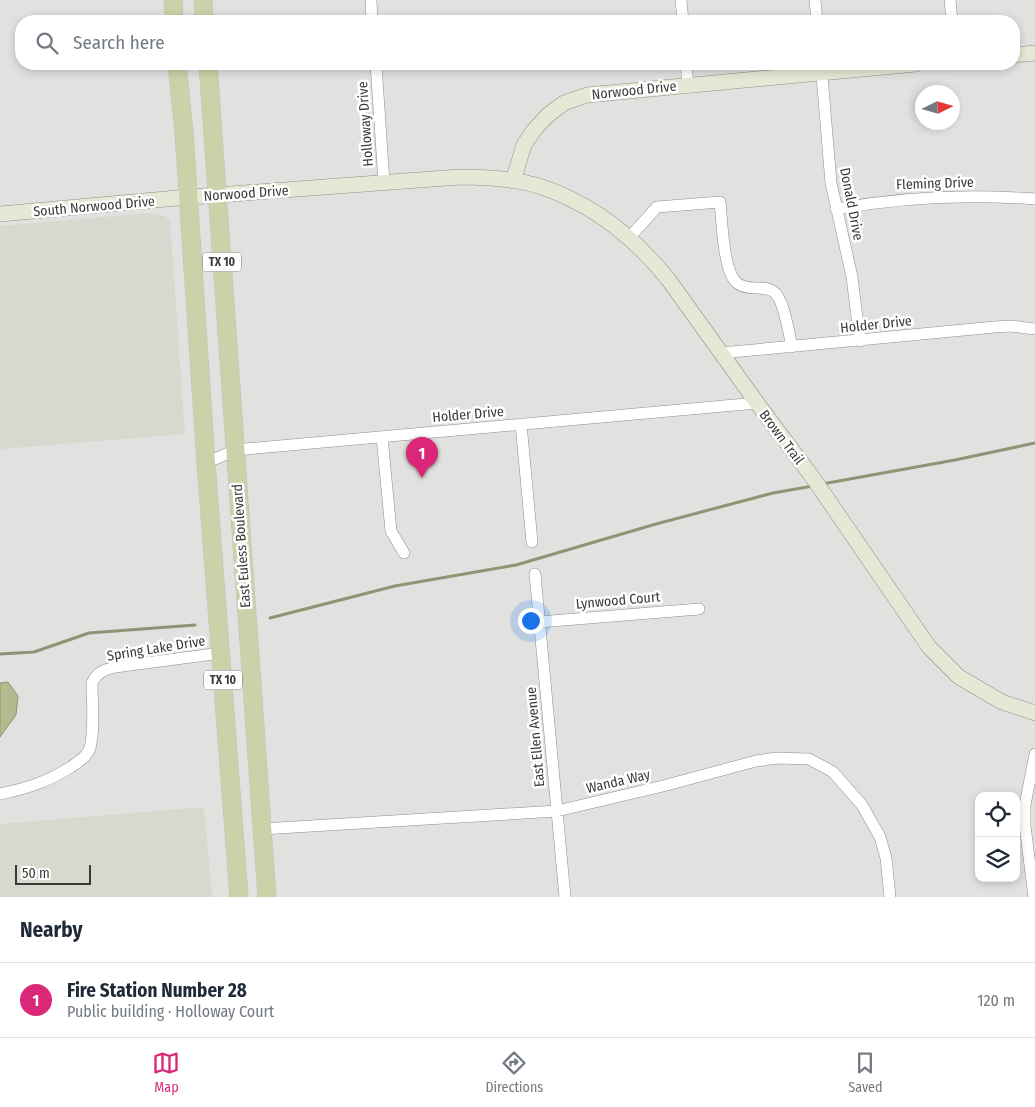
<!DOCTYPE html>
<html lang="en">
<head>
<meta charset="utf-8">
<style>
  body { margin:0; font-family:"Fira Sans Condensed",sans-serif; background:#f2f2f3; color:#1f2937 }
  .controls { position:absolute; right:15px; bottom:15px; display:grid; overflow:hidden; border-radius:10px; box-shadow:0 2px 8px #0003 }
  .controls button { width:45px; height:45px; display:grid; place-items:center; padding:0; border:0; border-bottom:1px solid #e0e1e3; background:#fff; color:#1f2937; font:25px sans-serif }
  .compass { position:absolute; left:915px; top:85px; width:45px; height:45px; border-radius:50%; background:#fff; box-shadow:0 2px 8px #0003; rotate:85deg }
  .scale { position:absolute; left:15px; bottom:12px; width:76px; box-sizing:border-box; padding-left:5px; border:2px solid #3a3b39; border-top:0; font-size:14px; line-height:18px; white-space:nowrap; color:#3a3b39; -webkit-text-stroke:4px #fff; paint-order:stroke }
  .you { position:absolute; left:530px; top:620px; width:18px; height:18px; margin:-12px; border:4px solid #fff; border-radius:50%; background:#1a73e8; box-shadow:0 0 0 8px #1a73e833 }
  .badge { display:grid; place-items:center; width:32px; height:32px; border-radius:50%; background:#db2777; color:#fff; font-size:16px; font-weight:700 }
  .pin { position:absolute; translate:-50% -41px; filter:drop-shadow(0 1px 2px #0008) }
  .pin::after { content:''; position:absolute; top:26px; width:18px; height:15px; background:inherit; clip-path:polygon(0 0,100% 0,50% 100%) }
  .list { margin:0; padding:0; list-style:none }
  h2 { display:flex; justify-content:space-between; align-items:center; height:65px; margin:0; padding:0 20px; font-size:21px }
  h2 small { font-size:16px; font-weight:400; color:#747a83 }
  .list li { display:grid; grid-template-columns:32px 1fr auto; gap:15px; align-items:center; box-sizing:border-box; height:75px; padding:0 20px; border-top:1px solid #e0e1e3 }
  .list b { display:block; font-size:19px; white-space:nowrap }
  .list p { margin:0; font-size:16px; white-space:nowrap; color:#747a83 }
  .list em { font-size:16px; font-style:normal; color:#747a83 }
  .icon { flex:none; width:28px; height:28px; fill:none; stroke:currentColor; stroke-width:2; stroke-linecap:round; stroke-linejoin:round }
  .map { position:relative; flex:none; width:1035px; height:897px; overflow:hidden }
  .search { position:absolute; background:#fff; box-shadow:0 2px 8px #0003; left:15px; right:15px; top:15px; height:55px; display:flex; align-items:center; gap:12px; box-sizing:border-box; padding:0 18px; border-radius:20px; color:#747a83; font-size:19px }
  .sheet { height:140px; background:#fff }
  nav { display:flex; justify-content:space-around; align-items:center; box-sizing:border-box; height:70px; border-top:1px solid #e0e1e3; background:#fff; font-size:14px; color:#747a83 }
  nav a { display:grid; justify-items:center; gap:2px }
  nav .on { color:#db2777 }
  .map>svg:first-child { display:block }
  .built { fill:#d6d9ce }
  .water { fill:#b2bb8f; stroke:#8e9575 }
  .lines { fill:none; stroke-linecap:round; stroke-linejoin:round }
  .stream { stroke:#8e9575; stroke-width:3 }
  .street-casing { stroke:#8e8f8c; stroke-width:12 }
  .secondary-casing { stroke:#8e8f8c; stroke-width:16 }
  .primary-casing { stroke:#c0c0c0; stroke-width:19 }
  .street { stroke:#fff; stroke-width:11 }
  .secondary { stroke:#e5e8d4; stroke-width:15 }
  .primary { stroke:#cad2a9; stroke-width:18 }
  .labels { text-anchor:middle; stroke-width:5; stroke-linejoin:round; paint-order:stroke }
  .shield { fill:#fff; stroke:#757674; stroke-width:1 }
  .shield-label { font-size:12px; font-weight:bold; fill:#3a3b39 }
  .street-label { font-size:14px; fill:#3a3b39; stroke:#fff }
</style>
</head>
<body>
<div class="map">
<svg width="1035" height="897" viewBox="0 0 1035 897">
  <rect width="100%" height="100%" fill="#e1e2df"/>
  <path class="built" d="M149,213L165,216L170,221L185,434L0,449V226Z
    M204,807L212,897H0V824Z"/>
  <path class="water" d="M8,682L18,696L16,715L0,737V683Z"/>
  <g class="lines">
    <path class="stream" d="M822,484L955,460L1035,443
      M270,618L395,586L516,565L656,524L773,493L813,486
      M0,654L34,652L89,633L195,625"/>
    <g class="street-casing">
      <path id="street" d="M371,0L372,21
        M681,0L683,21
        M815,0L817,21
        M950,0L952,21
        M376,64L384,183
        M686,64L688,85
        M821,64L831,183L852,277L860,341
        M836,209C902,197 968,194 1035,199
        M629,238L657,207L720,202C722,220 723,267 735,281C740,287 748,288 756,288C762,288 769,288 774,292C784,299 789,334 792,347
        M721,353L995,327L1011,326L1035,329
        M521,424L532,542
        M382,437L391,531L404,553
        M206,463L235,450L757,403
        M535,574L565,897
        M539,622L699,609
        M0,794C28,788 47,782 71,767C78,762 87,757 90,748C95,728 92,703 92,683C97,672 104,670 115,667L221,653
        M262,829L557,811L663,786L756,761L777,758L809,759L833,772L862,805L880,837L886,858L890,897
        M1034,897L1025,826V805L1035,754"/>
    </g>
    <g class="secondary-casing">
      <path id="secondary" d="M1014,55L1035,53
        M513,181L524,145L534,130L548,115L564,103L587,95L916,64
        M0,214L177,198L459,177C485,177 513,178 539,186C591,203 634,237 668,279L757,403L813,478L929,647L959,677L1002,702L1035,713"/>
    </g>
    <g class="primary-casing">
      <path id="primary" d="M173,0L174,21
        M203,0L204,21
        M177,64L184,132L206,463L239,897
        M208,64L267,897"/>
    </g>
    <use href="#street" class="street"/>
    <use href="#secondary" class="secondary"/>
    <use href="#primary" class="primary"/>
  </g>
  <g class="labels">
    <g class="shield">
      <rect x="203" y="252.5" width="38" height="19" rx="4"/>
      <rect x="204" y="670.5" width="38" height="19" rx="4"/>
    </g>
    <g class="shield-label">
      <text x="222" y="266">TX 10</text>
      <text x="223" y="684">TX 10</text>
    </g>
    <g class="street-label">
      <text transform="translate(634 90) rotate(-6)" y="5">Norwood Drive</text>
      <text transform="translate(365 124) rotate(-94)" y="5">Holloway Drive</text>
      <text transform="translate(935 183) rotate(-2)" y="5">Fleming Drive</text>
      <text transform="translate(246 193) rotate(-4)" y="5">Norwood Drive</text>
      <text transform="translate(852 204) rotate(79)" y="5">Donald Drive</text>
      <text transform="translate(94 206) rotate(-5)" y="5">South Norwood Drive</text>
      <text transform="translate(876 324) rotate(-6)" y="5">Holder Drive</text>
      <text transform="translate(468 414) rotate(-5)" y="5">Holder Drive</text>
      <text transform="translate(782 437) rotate(53)" y="5">Brown Trail</text>
      <text transform="translate(241 546) rotate(-94)" y="5">East Euless Boulevard</text>
      <text transform="translate(618 600) rotate(-5)" y="5">Lynwood Court</text>
      <text transform="translate(156 648) rotate(-9)" y="5">Spring Lake Drive</text>
      <text transform="translate(535 737) rotate(-95)" y="5">East Ellen Avenue</text>
      <text transform="translate(618 781) rotate(-13)" y="5">Wanda Way</text>
    </g>
  </g>
</svg>
<div class="controls">
<button><svg class="icon" aria-label="locate" viewBox="0 0 24 24"><circle cx="12" cy="12" r="6"/><path d="M12 2v4M12 18v4M2 12h4M18 12h4"/></svg></button>
<button><svg class="icon" aria-label="layers" viewBox="0 0 24 24"><path d="M12 4l9 5-9 5-9-5zM3 14l9 5 9-5"/></svg></button>
</div>
<svg class="compass" viewBox="-18 -18 36 36"><path d="M0-13l5 13h-10z" fill="#e53935"/><path d="M0 13l5-13h-10z" fill="#747a83"/></svg>
<div class="scale">50 m</div>
<div class="you"></div>
<div class="pin badge" style="left:422px;top:478px">1</div>
<div class="search"><svg class="icon" aria-label="search" viewBox="0 0 24 24"><circle cx="10" cy="10" r="6"/><path d="M15 15l6 6"/></svg>Search here</div>
</div>
<section class="sheet">
<h2>Nearby<small></small></h2>
<ul class="list">
<li><span class="badge">1</span><div><b>Fire Station Number 28</b><p>Public building · Holloway Court</p></div><em>120 m</em></li>
</ul>
</section>
<nav>
<a class="on"><svg class="icon" aria-label="map" viewBox="0 0 24 24"><path d="M3 6l6-2 6 2 6-2v14l-6 2-6-2-6 2zM9 4v14M15 6v14"/></svg>Map</a>
<a><svg class="icon" aria-label="directions" viewBox="0 0 24 24"><path d="M12 3l9 9-9 9-9-9zM9 14v-3h6M13 9l2 2-2 2"/></svg>Directions</a>
<a><svg class="icon" aria-label="saved" viewBox="0 0 24 24"><path d="M7 4h10v16l-5-4-5 4z"/></svg>Saved</a>
</nav>
</body>
</html>
